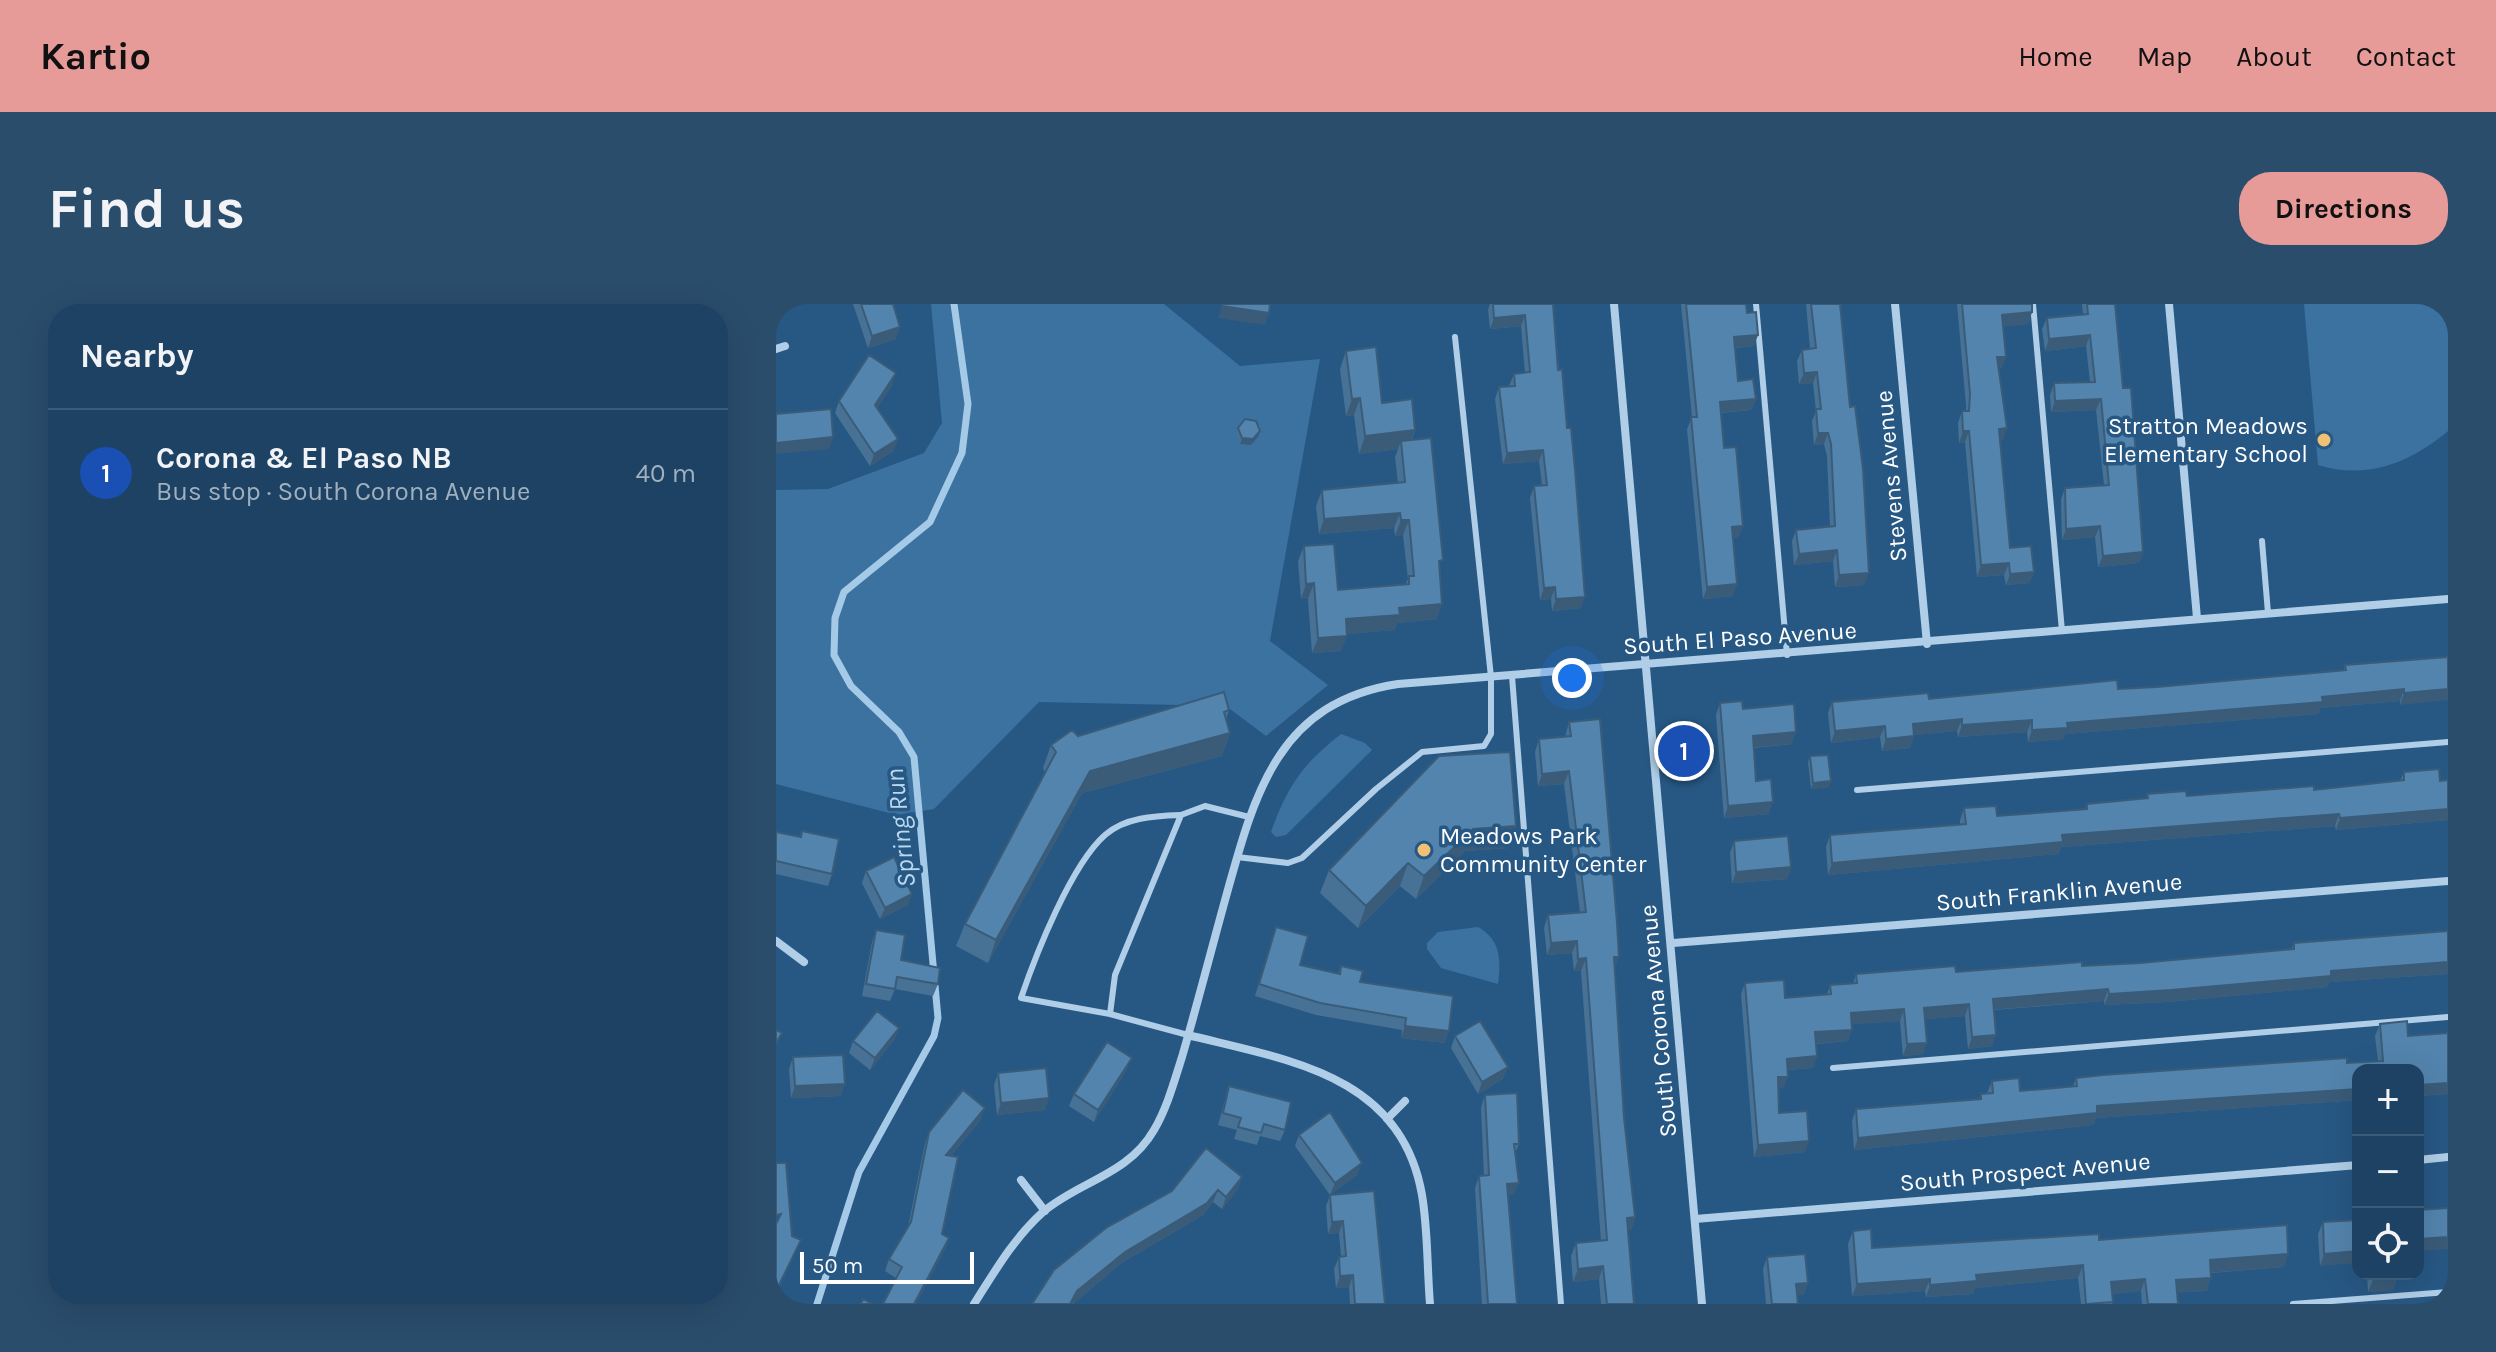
<!DOCTYPE html>
<html lang="en">
<head>
<meta charset="utf-8">
<style>
  body { margin:0; font-family:Karla,sans-serif; background:#2a4d6c; color:#f1f3f6 }
  .controls { position:absolute; right:24px; bottom:24px; display:grid; overflow:hidden; border-radius:16px; box-shadow:0 8px 32px #0002 }
  .controls button { width:72px; height:72px; display:grid; place-items:center; padding:0; border:0; border-bottom:2px solid #3b5b78; background:#1d4263; color:#f1f3f6; font:40px sans-serif }
  .scale { position:absolute; left:24px; bottom:20px; width:174px; box-sizing:border-box; padding-left:8px; border:4px solid #fff; border-top:0; font-size:22px; line-height:28px; white-space:nowrap; color:#fff; -webkit-text-stroke:6px #275884; paint-order:stroke }
  .you { position:absolute; left:796px; top:374px; width:28px; height:28px; margin:-20px; border:6px solid #fff; border-radius:50%; background:#1a73e8; box-shadow:0 0 0 12px #1a73e833 }
  .badge { display:grid; place-items:center; width:52px; height:52px; border-radius:50%; background:#e69b98; color:#fff; font-size:26px; font-weight:700 }
  .pin { position:absolute; translate:-50% -50%; border:4px solid #fff; box-shadow:0 2px 8px #0006 }
  .list { margin:0; padding:0; list-style:none }
  h2 { display:flex; justify-content:space-between; align-items:center; height:104px; margin:0; padding:0 32px; font-size:34px }
  h2 small { font-size:26px; font-weight:400; color:#a0b0be }
  .list li { display:grid; grid-template-columns:52px 1fr auto; gap:24px; align-items:center; box-sizing:border-box; height:128px; padding:0 32px; border-top:2px solid #3b5b78 }
  .list b { display:block; font-size:30px; white-space:nowrap }
  .list p { margin:0; font-size:26px; white-space:nowrap; color:#a0b0be }
  .list em { font-size:26px; font-style:normal; color:#a0b0be }
  .icon { flex:none; width:44px; height:44px; fill:none; stroke:currentColor; stroke-width:2; stroke-linecap:round; stroke-linejoin:round }
  .map { position:relative; flex:none; width:1672px; height:1000px; overflow:hidden; border-radius:32px }
  header { display:flex; align-items:center; gap:48px; box-sizing:border-box; height:112px; padding:0 40px; background:#e69b98; color:#111 }
  header strong { font-size:38px }
  nav { display:flex; gap:44px; margin-inline-start:auto; font-size:28px }
  .intro { display:flex; align-items:center; justify-content:space-between; box-sizing:border-box; height:192px; padding:0 48px }
  h1 { margin:0; font-size:56px }
  .button { padding:20px 36px; border-radius:32px; background:#e69b98; color:#111; font-size:28px; font-weight:700 }
  main { display:flex; gap:48px; padding:0 48px }
  aside { flex:1; background:#1d4263; border-radius:32px; box-shadow:0 8px 32px #0002 }
  .map>svg:first-child { display:block }
  .green { fill:#3b72a0 }
  .lines { fill:none; stroke-linecap:round; stroke-linejoin:round }
  .stream { stroke:#a4cae8; stroke-width:7 }
  .service { stroke:#b0cee7; stroke-width:6 }
  .minor { stroke:#b0cee7; stroke-width:8 }
  .wall { fill:#477295 }
  .shaded-wall { fill:#3a5c79 }
  .building { fill:#5384ad; stroke:#3a5c79; stroke-width:2 }
  .poi-dot { fill:#f0c075; stroke:#275884; stroke-width:3 }
  .labels { text-anchor:middle; stroke-width:7; stroke-linejoin:round; paint-order:stroke }
  .poi-label { font-size:24px; fill:#fff; stroke:#275884; text-anchor:end }
  .street-label { font-size:24px; fill:#fff; stroke:#275884 }
  .water-label { font-size:26px; font-style:italic; fill:#bbd8ef; stroke:#275884 }
</style>
</head>
<body>
<header>
<strong>Kartio</strong>
<nav><a>Home</a><a>Map</a><a>About</a><a>Contact</a></nav>
</header>
<div class="intro"><h1>Find us</h1><a class="button">Directions</a></div>
<main>
<aside>
<h2>Nearby<small></small></h2>
<ul class="list">
<li><span class="badge" style="background:#1a4fb4">1</span><div><b>Corona &amp; El Paso NB</b><p>Bus stop · South Corona Avenue</p></div><em>40 m</em></li>
</ul>
</aside>
<div class="map">
<svg width="1672" height="1000" viewBox="0 0 1672 1000">
  <rect width="100%" height="100%" fill="#275884"/>
  <path class="green" d="M155,0H388L464,62L544,55L494,337L552,381L490,432L450,402L263,398L158,505L121,511L0,480V186L52,185L148,149L166,119Z
    M1528,0H1672V127C1634,159 1591,176 1542,161Z
    M565,430L589,439L596,446L510,531L500,533L495,528C512,481 526,461 565,430Z
    M702,623C725,636 725,656 722,680L665,664L651,645V639L662,628Z"/>
  <g class="lines">
    <path class="stream" d="M41,1000L83,868L158,732L162,714L138,453L123,428L75,382L58,351L59,314L68,288L154,218L186,149L192,100L178,0"/>
    <path class="service" d="M980,0L1011,351
      M1257,0L1286,327
      M1486,237L1492,309
      M736,372L785,1000
      M1081,486L1672,438
      M461,553L512,559L526,554L600,485L646,448L708,442L715,430V373L679,33
      M334,710L245,694C260,650 295,561 329,531C349,513 379,512 405,511
      M412,731L334,710L339,671L405,511L429,502L473,513
      M1057,764L1672,713
      M1517,1000L1672,988"/>
    <path class="minor" d="M838,0L926,1000
      M1119,0L1151,340
      M1393,0L1421,314
      M0,45L9,42
      M0,637L28,658
      M897,639L1672,577
      M412,731C511,756 625,770 646,891C652,926 651,964 654,1000
      M611,815L629,797
      M1642,856L1672,853
      M245,876L269,907
      M919,915L1582,861
      M198,1000C219,967 238,934 267,908C304,877 352,871 378,826C391,804 398,778 406,753C422,698 436,643 451,589C479,488 503,398 622,380L1672,295"/>
  </g>
  <path class="wall" d="M77,0H117L120,35L92,44Z
    M714,0H777L805,304L776,307L775,295L764,296L754,194L758,182L766,181L763,157L727,160L719,95L723,83L733,82L738,70L749,69L745,22L714,25L712,6Z
    M905,0H970L978,42L959,44L962,77L980,95L975,106L945,109L948,144L967,222L962,233L957,234V292L927,295L911,125L916,113Z
    M1030,0H1064L1088,281L1059,283L1057,257L1018,261L1016,237L1020,226L1054,222L1051,152L1048,140L1038,141L1036,117L1040,107L1037,79L1023,80L1021,57L1026,46L1034,45Z
    M1181,0H1256V8L1252,20L1227,22L1226,64H1223L1227,136H1224L1234,244L1258,268L1253,279L1230,281L1228,271L1201,273L1189,138L1183,139L1182,119L1186,107H1190V101Z
    M1306,0H1339L1347,84L1367,248L1363,259L1322,263L1319,233L1286,236L1285,195L1289,184L1328,181L1320,106L1275,108L1274,91L1278,79L1314,78L1310,42L1269,47L1266,25L1271,14L1307,10Z
    M570,47L606,99L639,126L636,136L663,266L661,315L621,319L618,326L571,330L565,347L536,349L532,295H525L522,257L528,242L562,286L629,281L632,275L627,231L619,232L618,224L543,230L540,202L546,186L622,179L619,153L622,145L583,150L578,111L570,112L564,65Z
    M116,81L101,104L122,135L117,147L94,162L59,109L63,97Z
    M462,124L482,133L475,141L464,140L460,130Z
    M1672,353L1624,401V397L1544,404L1542,410L1289,430L1287,435L1252,438L1251,428L1182,433L1181,427L1138,431L1134,444L1106,447L1104,433L1055,439L1052,409L1056,398L1153,395L1381,383L1568,366L1569,361Z
    M944,399L967,405L1016,440L978,444L980,477L993,510L948,514L940,411Z
    M453,406L450,415L454,429L446,452L306,489L212,659L180,642L189,620L269,468L267,464L275,441L302,432Z
    M793,418L843,653L838,665L848,814L859,913L855,926H852L858,1000H825L823,975L797,978L795,952L800,939L825,937L805,667H798L796,649L771,651L768,624L772,611L804,608L788,480L762,482L759,448L763,435L789,433Z
    M1034,452L1053,483L1035,485L1032,458Z
    M1628,468L1664,477L1672,476V516L1560,526L1559,522L1285,543L1282,550L1052,571L1050,543L1054,531L1184,521V516L1188,504L1221,512L1309,505L1311,500L1370,495L1371,490L1411,492L1538,486L1624,477Z
    M740,522L732,544L689,547L640,595L624,582L582,624L544,589L553,566Z
    M26,527L56,570L52,582L0,570V528L24,532Z
    M958,537L1015,563L1011,575L956,579L954,549Z
    M90,567L132,601L104,615L86,579Z
    M500,623L524,661L562,670L565,662L584,678L669,739L625,734L626,726L540,711L479,692Z
    M100,626L125,656L162,680L157,692L119,685L114,697L86,692L96,638Z
    M1672,627V670L1553,678L1551,683L1391,698L1328,701V697L1218,706L1216,742L1192,745L1189,712L1149,715L1147,750L1127,752L1124,717L1076,720L1072,737L1040,740L1037,764L1011,766L1007,784H1002L1003,809L1029,848L978,853L965,690L969,679L1009,694L1051,690L1054,681L1077,680L1080,670L1180,668L1364,659L1515,646L1518,639Z
    M1604,720L1632,732L1672,790L1642,792V766H1582V796L1320,814L1317,821L1078,846L1076,817L1080,805L1203,795L1205,790L1211,789L1216,777L1244,787L1297,782L1300,774L1602,757L1599,732Z
    M123,724L118,736L94,766L73,749L77,737Z
    M679,732L727,775L702,790L675,744Z
    M17,753L69,780L64,792L15,794L13,765Z
    M351,765L318,818L293,802L298,790Z
    M222,769L269,806L221,811L218,781Z
    M453,782L509,826L504,837L484,832L481,841L458,835L461,826L442,821Z
    M709,791L743,840L739,850L738,890L732,891L741,1000H706L699,884L703,872H708L705,803Z
    M205,815L175,852L166,930L173,934L169,946L120,974L109,967L113,955L132,923L149,839L153,828Z
    M523,831L581,871L555,890L609,1000H574L573,983L560,984L558,965L563,953H565L563,929L552,930L550,902L554,891L519,842Z
    M462,885L446,905L437,898L427,911L344,960L297,1000H256L396,887Z
    M1582,916L1544,962L1542,930L1547,918Z
    M1077,927L1096,944L1323,936L1508,963L1435,969L1431,987L1401,988L1402,1000H1366L1365,987L1336,990V1000H1305L1302,974L1199,984L1196,990L1150,993L1149,987L1076,992L1072,940Z
    M991,953L1032,979L1027,991H1021L1022,1000H990L987,965Z
    M1591,970H1621V974L1617,986L1592,988Z"/>
  <path class="shaded-wall" d="M446,2L493,9L489,21L442,14Z
    M1256,8L1252,20L1222,23L1226,11Z
    M749,11L745,22L714,25L718,14Z
    M124,23L120,35L92,44L96,32Z
    M982,31L978,42L954,44L958,33Z
    M1314,31L1310,42L1269,47L1273,35Z
    M1221,53H1230L1226,64L1217,65Z
    M1041,68L1037,79L1023,80L1028,69Z
    M120,69L116,81L95,113L99,101Z
    M584,94L578,111L570,112L576,95Z
    M980,95L975,106L940,109L944,98Z
    M1325,95L1320,106L1275,108L1279,97Z
    M1231,124L1227,136L1219,137L1223,125Z
    M639,126L633,143L625,137L622,145L583,150L589,132Z
    M484,127L482,133L475,141L464,140L466,134Z
    M1187,127H1193L1189,138L1183,139Z
    M1042,129H1052L1048,140L1038,141Z
    M57,133L53,145L0,150V139Z
    M122,135L117,147L94,162L98,150Z
    M767,146L763,157L727,160L731,149Z
    M624,209L618,224L543,230L548,215Z
    M625,216H633L627,231L619,232Z
    M967,222L962,233L951,234L956,223Z
    M1324,222L1319,233L1286,236L1290,225Z
    M1061,246L1057,257L1018,261L1023,250Z
    M1367,248L1363,259L1322,263L1327,252Z
    M1233,259L1228,271L1201,273L1205,261Z
    M1258,268L1253,279L1230,281L1234,270Z
    M1093,269L1088,281L1059,283L1063,271Z
    M538,279L532,295H525L530,280Z
    M961,280L957,292L927,295L931,283Z
    M779,283L775,295L764,296L768,284Z
    M809,293L805,304L776,307L780,295Z
    M666,300L661,315L621,319L618,326L564,331L570,315L623,304Z
    M571,332L565,347L536,349L542,334Z
    M1628,385L1624,397L1544,404L1542,410L1289,430L1287,435L1252,438L1256,426L1291,419Z
    M1672,385V396L1624,401L1628,389Z
    M1186,415L1181,427L1132,432L1137,420Z
    M1256,416L1251,428L1182,433L1186,421Z
    M1109,422L1104,433L1055,439L1059,427Z
    M1020,428L1016,440L972,444L977,432Z
    M454,429L446,452L306,489L212,659L220,636L314,467Z
    M1138,432L1134,444L1106,447L1110,435Z
    M793,467L788,480L762,482L766,470Z
    M1055,477L1053,483L1035,485L1037,479Z
    M997,498L993,510L948,514L952,502Z
    M1672,505V516L1560,526L1564,514Z
    M1563,510L1559,522L1285,543L1282,550L1052,571L1056,559L1286,531Z
    M740,522L732,544L689,547L640,595L648,572L697,525Z
    M632,559L624,582L582,624L590,602Z
    M1015,563L1011,575L956,579L960,568Z
    M136,590L132,601L104,615L109,604Z
    M801,637L796,649L771,651L775,639Z
    M838,653H843L838,665Z
    M810,654L805,667H798L802,655Z
    M1672,658V670L1553,678L1551,683L1391,698L1328,701L1333,690L1555,667Z
    M1332,685L1328,697L1212,706L1217,695Z
    M1193,700L1189,712L1144,716L1148,704Z
    M1128,705L1124,717L1071,721L1075,709Z
    M629,722L673,727L669,739L625,734Z
    M123,724L118,736L94,766L99,754Z
    M1076,726L1072,737L1035,740L1039,728Z
    M1220,731L1216,742L1192,745L1196,733Z
    M1151,739L1147,750L1127,752L1131,740Z
    M1041,752L1037,764L1006,766L1011,755Z
    M356,754L351,765L318,818L322,806Z
    M732,763L727,775L702,790L706,778Z
    M1002,773H1012L1007,784L997,785Z
    M1672,779V790L1642,792V781Z
    M69,780L64,792L15,794L19,782Z
    M1582,785V796L1320,814L1317,821L1078,846L1082,834L1321,802Z
    M273,794L269,806L221,811L225,799Z
    M209,804L205,815L166,863L170,851Z
    M1033,837L1029,848L978,853L982,841Z
    M586,859L581,871L554,891L559,879Z
    M466,873L462,885L446,905L450,893Z
    M743,879L738,890L727,892L731,880Z
    M442,886L437,898L427,911L344,960L297,1000H294L301,987L349,948Z
    M859,913L855,926H847L851,914Z
    M567,917L563,929L552,930L556,918Z
    M1672,933V945L1642,947V935Z
    M173,934L169,946L140,1000H138Z
    M25,936L20,948L0,990L3,981Z
    M1582,947V959L1544,962L1548,950Z
    M1512,950L1508,963L1430,969L1434,956Z
    M1307,961L1302,974L1199,984L1196,990L1150,993L1154,981L1200,971Z
    M827,962L823,975L797,978L802,965Z
    M577,971L573,983L560,984L564,972Z
    M1435,974L1431,987L1396,989L1400,976Z
    M1621,974L1617,986L1592,988L1597,976Z
    M1154,975L1149,987L1076,992L1081,980Z
    M1369,975L1365,987L1330,991L1335,978Z
    M1032,979L1027,991L1015,992L1020,980Z"/>
  <path class="building" d="M85,0H117L124,23L96,32Z
    M446,0H494L493,9L446,2Z
    M717,0H777L782,66L786,65L791,124H795L799,166L809,293L780,295L779,283L768,284L758,182L771,181L767,146L731,149L723,83L739,82L738,70L754,68L749,11L718,14Z
    M910,0H970L971,9L980,8L982,31L958,33L962,77L977,75L980,95L944,98L948,144L960,143L967,222L956,223L961,280L931,283L915,113H921Z
    M1035,0H1064L1074,103L1079,102L1087,165L1093,269L1063,271L1061,246L1023,250L1020,226L1059,222L1055,140L1052,129H1042L1040,105H1045L1041,68L1028,69L1026,46L1040,44Z
    M1186,0H1256V8L1226,11L1230,53H1221L1231,124L1223,125L1234,244L1255,242L1258,268L1234,270L1233,259L1205,261L1193,127H1187L1186,107H1193L1194,90Z
    M1311,0H1339L1347,84H1355L1367,248L1327,252L1324,222L1290,225L1289,184L1333,181L1325,95L1279,97L1278,79L1319,78L1314,31L1273,35L1271,14L1312,10Z
    M600,43L606,99L636,95L639,126L589,132L584,94L576,95L570,47Z
    M93,51L120,69L99,101L122,135L98,150L63,97Z
    M55,105L57,133L0,139V110Z
    M469,115L480,117L484,127L477,135L466,134L462,124Z
    M655,134L667,256L663,257L666,300L623,304L624,311L570,315L571,332L542,334L538,279L530,280L528,242L558,240L562,286L633,280V272H638L633,216H625L624,209L548,215L546,186L629,178L625,137Z
    M1672,353V385L1628,389V385L1546,393L1547,398L1291,419L1292,424L1256,426V416L1186,421V415L1137,420L1138,432L1110,435L1109,422L1059,427L1056,398L1152,389L1153,395L1341,376L1342,385L1381,383L1570,366L1569,361Z
    M448,388L453,406L448,408L454,429L314,467L220,636L189,620L280,448L275,441L296,426L302,432Z
    M966,397L967,405L1018,400L1020,428L977,432L980,477L995,475L997,498L952,502L944,399Z
    M824,415L841,619L843,653H838L848,814L859,913L851,914L858,1000H831L827,962L802,965L800,939L831,936L810,654L802,655L801,637L775,639L772,611L810,608L793,467L766,470L763,435L795,432L793,418Z
    M734,448L740,522L697,525L648,572L632,559L590,602L553,566L663,452Z
    M1052,451L1055,477L1037,479L1034,452Z
    M1663,465L1664,477L1672,476V505L1564,514L1563,510L1286,531L1287,538L1056,559L1054,531L1190,520L1188,504L1220,502L1221,512L1311,505V500L1372,494L1371,490L1410,487L1411,492L1538,482V486L1628,476V468Z
    M26,527L63,535L56,570L0,557V528L25,533Z
    M1012,532L1015,563L960,568L958,537Z
    M118,553L136,590L109,604L90,567Z
    M500,623L532,632L524,661L564,670L565,662L587,667L584,678L677,692L673,727L629,722L630,714L544,699L483,680Z
    M100,626L129,631L125,656L164,664L162,680L121,673L119,685L90,680Z
    M1672,627V658L1555,667V672L1395,686L1333,690L1332,685L1217,695L1220,731L1196,733L1193,700L1148,704L1151,739L1131,740L1128,705L1075,709L1076,726L1039,728L1041,752L1011,755L1012,773H1002L1003,809L1031,807L1033,837L982,841L969,679L1008,676L1009,694L1055,690L1054,681L1081,679L1080,670L1179,662L1180,668L1306,658V662L1364,659L1518,645V639Z
    M101,707L123,724L99,754L77,737Z
    M704,717L732,763L706,778L679,732Z
    M1631,717L1632,732L1672,729V779L1642,781V766H1582V785L1321,802V809L1082,834L1080,805L1205,795V790L1217,789L1216,777L1243,774L1244,787L1301,782L1300,774L1327,771L1571,754V759L1607,757L1604,720Z
    M0,726L6,729L0,739Z
    M331,738L356,754L322,806L298,790Z
    M67,751L69,780L19,782L17,753Z
    M270,764L273,794L225,799L222,769Z
    M453,782L515,798L509,826L488,820L485,829L462,823L465,814L447,809Z
    M187,786L209,804L170,851L182,853L166,930L173,934L138,1000H107L126,963L113,955L135,918L153,828Z
    M741,789L743,840H738L743,879L731,880L741,1000H712L703,872L713,871L709,791Z
    M554,808L586,859L559,879L523,831Z
    M430,844L466,873L450,893L442,886L431,899L349,948L301,987L294,1000H256L278,966L330,924L396,887Z
    M0,859H10L16,932L25,936L3,981L0,980V920L5,910L0,911Z
    M598,887L609,1000H579L577,971L564,972L563,953L570,952L567,917L556,918L554,891Z
    M1672,904V933L1642,935V906Z
    M1582,916V947L1548,950L1547,918Z
    M1511,921L1512,950L1434,956L1435,974L1400,976L1402,1000H1372L1369,975L1335,978L1337,998L1310,1000L1307,961L1200,971L1201,977L1154,981V975L1081,980L1077,927L1095,925L1096,944L1323,930V936Z
    M1029,950L1032,979L1020,980L1022,1000H996L991,953Z
    M1596,970H1621V974L1597,976Z
    M87,995L96,1000H85Z"/>
  <g class="poi-dot">
    <circle cx="1548" cy="136" r="8"/>
    <circle cx="648" cy="546" r="8"/>
  </g>
  <g class="labels">
    <g class="poi-label">
      <text x="1532" y="130">Stratton Meadows<tspan x="1532" dy="28">Elementary School</tspan></text>
      <text x="664" y="540" text-anchor="start">Meadows Park<tspan x="664" dy="28">Community Center</tspan></text>
    </g>
    <g class="street-label">
      <text transform="translate(1115 172) rotate(-95)" y="8">Stevens Avenue</text>
      <text transform="translate(964 334) rotate(-4)" y="8">South El Paso Avenue</text>
      <text transform="translate(1283 588) rotate(-5)" y="8">South Franklin Avenue</text>
      <text transform="translate(882 717) rotate(-95)" y="8">South Corona Avenue</text>
      <text transform="translate(1249 868) rotate(-5)" y="8">South Prospect Avenue</text>
    </g>
    <g class="water-label">
      <text transform="translate(124 524) rotate(-96)" y="9">Spring Run</text>
    </g>
  </g>
</svg>
<div class="controls">
<button>+</button>
<button>−</button>
<button><svg class="icon" aria-label="locate" viewBox="0 0 24 24"><circle cx="12" cy="12" r="6"/><path d="M12 2v4M12 18v4M2 12h4M18 12h4"/></svg></button>
</div>
<div class="scale">50 m</div>
<div class="you"></div>
<div class="pin badge" style="left:908px;top:447px;background:#1a4fb4">1</div>
</div>
</main>
</body>
</html>
